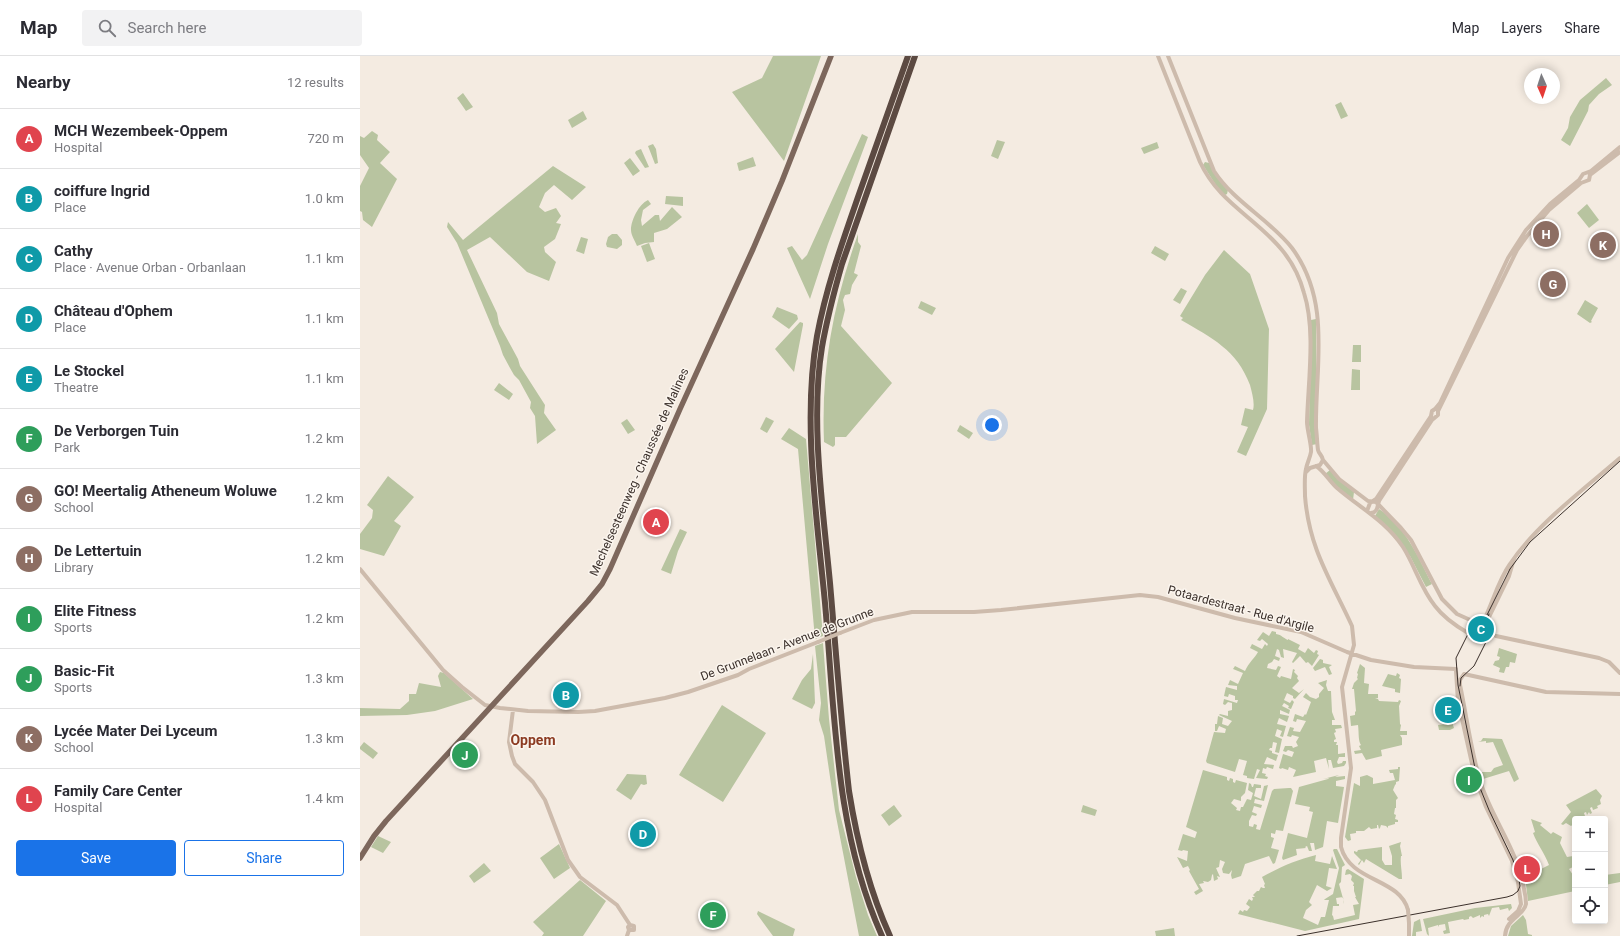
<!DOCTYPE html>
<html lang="en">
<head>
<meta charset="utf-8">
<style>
  body { margin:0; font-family:Roboto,sans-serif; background:#f2f2f3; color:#2b2b33 }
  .controls { position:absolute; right:12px; bottom:12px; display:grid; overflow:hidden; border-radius:4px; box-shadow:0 2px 10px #0003 }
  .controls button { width:36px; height:36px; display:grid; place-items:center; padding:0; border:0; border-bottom:1px solid #e1e1e2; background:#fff; color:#2b2b33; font:20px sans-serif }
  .compass { position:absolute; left:1164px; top:12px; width:36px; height:36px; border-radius:50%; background:#fff; box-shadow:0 2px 10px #0003; rotate:177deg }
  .you { position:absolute; left:632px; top:369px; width:14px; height:14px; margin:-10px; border:3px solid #fff; border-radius:50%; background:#1a73e8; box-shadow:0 0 0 6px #1a73e833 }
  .badge { display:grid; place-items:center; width:26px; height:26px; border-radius:50%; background:#1a73e8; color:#fff; font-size:13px; font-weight:700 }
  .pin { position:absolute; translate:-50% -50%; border:2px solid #fff; box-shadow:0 1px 4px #0006 }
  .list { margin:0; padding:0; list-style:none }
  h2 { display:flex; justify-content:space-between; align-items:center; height:52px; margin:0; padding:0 16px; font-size:17px }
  h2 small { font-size:13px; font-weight:400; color:#7c7c81 }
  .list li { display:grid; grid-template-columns:26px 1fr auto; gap:12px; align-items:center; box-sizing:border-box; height:60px; padding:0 16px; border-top:1px solid #e1e1e2 }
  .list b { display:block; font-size:15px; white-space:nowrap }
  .list p { margin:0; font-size:13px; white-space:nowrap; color:#7c7c81 }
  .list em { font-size:13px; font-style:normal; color:#7c7c81 }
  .actions { display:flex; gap:8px; padding:12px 16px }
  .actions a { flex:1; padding:9px 0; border:1px solid #1a73e8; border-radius:4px; text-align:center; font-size:14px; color:#1a73e8 }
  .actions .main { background:#1a73e8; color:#fff }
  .icon { flex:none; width:22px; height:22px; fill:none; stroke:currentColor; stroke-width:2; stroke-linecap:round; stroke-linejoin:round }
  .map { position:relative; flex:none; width:1260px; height:880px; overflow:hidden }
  header { display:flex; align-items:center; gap:24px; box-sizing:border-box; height:56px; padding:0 20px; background:#fff; border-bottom:1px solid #e1e1e2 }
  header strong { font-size:19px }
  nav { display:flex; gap:22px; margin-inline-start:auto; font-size:14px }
  .search { width:280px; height:36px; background:#f2f2f3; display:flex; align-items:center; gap:10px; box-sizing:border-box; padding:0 14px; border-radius:4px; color:#7c7c81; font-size:15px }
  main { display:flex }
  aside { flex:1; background:#fff }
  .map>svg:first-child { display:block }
  .green { fill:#b8c4a0 }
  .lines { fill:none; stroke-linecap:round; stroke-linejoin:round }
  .minor { stroke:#cdbbac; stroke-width:4 }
  .major { stroke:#7d675c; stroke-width:5.5 }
  .highway { stroke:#5c4a42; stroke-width:6 }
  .tram { stroke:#3b302b; stroke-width:1 }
  .minor-bridge { stroke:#cdbbac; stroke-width:4 }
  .labels { text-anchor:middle; stroke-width:3; stroke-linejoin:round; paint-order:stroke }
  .street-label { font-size:12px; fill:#3b302b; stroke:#fbf5ee }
  .quarter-label { font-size:14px; font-weight:bold; fill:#8c3b22; stroke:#fbf5ee }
</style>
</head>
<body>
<header>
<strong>Map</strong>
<div class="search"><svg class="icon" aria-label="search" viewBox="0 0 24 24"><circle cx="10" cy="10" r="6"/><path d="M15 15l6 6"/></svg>Search here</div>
<nav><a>Map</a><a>Layers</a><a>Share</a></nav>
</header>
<main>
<aside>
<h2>Nearby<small>12 results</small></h2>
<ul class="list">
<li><span class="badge" style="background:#e0444e">A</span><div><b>MCH Wezembeek-Oppem</b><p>Hospital</p></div><em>720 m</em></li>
<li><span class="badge" style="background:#0f9aa8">B</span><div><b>coiffure Ingrid</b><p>Place</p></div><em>1.0 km</em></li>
<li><span class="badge" style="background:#0f9aa8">C</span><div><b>Cathy</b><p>Place · Avenue Orban - Orbanlaan</p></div><em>1.1 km</em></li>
<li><span class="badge" style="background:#0f9aa8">D</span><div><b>Château d'Ophem</b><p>Place</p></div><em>1.1 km</em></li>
<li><span class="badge" style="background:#0f9aa8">E</span><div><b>Le Stockel</b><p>Theatre</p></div><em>1.1 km</em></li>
<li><span class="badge" style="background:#2e9e5b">F</span><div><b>De Verborgen Tuin</b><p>Park</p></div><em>1.2 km</em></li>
<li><span class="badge" style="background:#8d6e63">G</span><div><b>GO! Meertalig Atheneum Woluwe</b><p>School</p></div><em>1.2 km</em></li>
<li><span class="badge" style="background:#8d6e63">H</span><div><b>De Lettertuin</b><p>Library</p></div><em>1.2 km</em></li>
<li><span class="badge" style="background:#2e9e5b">I</span><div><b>Elite Fitness</b><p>Sports</p></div><em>1.2 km</em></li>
<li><span class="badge" style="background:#2e9e5b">J</span><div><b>Basic-Fit</b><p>Sports</p></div><em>1.3 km</em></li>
<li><span class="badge" style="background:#8d6e63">K</span><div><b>Lycée Mater Dei Lyceum</b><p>School</p></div><em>1.3 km</em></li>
<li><span class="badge" style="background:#e0444e">L</span><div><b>Family Care Center</b><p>Hospital</p></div><em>1.4 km</em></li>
</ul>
<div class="actions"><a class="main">Save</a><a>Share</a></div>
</aside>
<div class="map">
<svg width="1260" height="880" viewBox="0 0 1260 880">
  <rect width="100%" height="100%" fill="#f4ebe1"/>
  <path class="green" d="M413,0H461L424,105L372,36L402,22Z
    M1246,22L1252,29L1239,38L1229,49L1228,55L1210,90L1201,84L1208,72L1210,61L1220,44Z
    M103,37L113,51L106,55L97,42Z
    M981,46L988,60L981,63L975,49Z
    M223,55L227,63L212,72L208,64Z
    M12,75L18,79L17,84L30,96L20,107L37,123L12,171L3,164L2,156L0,155V130L9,112L0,99V80L4,82Z
    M502,78L508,81L468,188L450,243L427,192L432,190L442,204L447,199Z
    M637,84L645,86L638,103L631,100Z
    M797,86L799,92L784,98L781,92Z
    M293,88L296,93L298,107L295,108L288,90Z
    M281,93L289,111L285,112L275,97L276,95Z
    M393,101L396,110L379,115L377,107Z
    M270,102L280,115L273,120L264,107Z
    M845,106L849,107L868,134L867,138L865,139L859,134L843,109Z
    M193,110L226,131L212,144L194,129L185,137L179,151L185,156L196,152L201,160L196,167L201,168L195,183L184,191L185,196L196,206L189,225L167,216L130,181L107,194L137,257L139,268L158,303L160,310L185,349L184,357L196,374L177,388L175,360L170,352L171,346L159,324L154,319L150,312L143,299L140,290L97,187L87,171L88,166L103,184Z
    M306,140L323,141V150L305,148Z
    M288,144L291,148L283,154L281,164L282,170L295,159H299L300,165L312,151L322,161L307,173L294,177V186L285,187L277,190C275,185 271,179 271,174C271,164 279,148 288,144Z
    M1227,148L1239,164L1229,172L1217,157Z
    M252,178H257L262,184V189L257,193L247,191L246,188L248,181Z
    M498,178V186L501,190L494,217L498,219L492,229L490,238L485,239L483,244L485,254L481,270L532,327L486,381H475V389L473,391L464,386C461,312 473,248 498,178Z
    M221,181L228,183L224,198L216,195Z
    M289,187L295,203L287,206L281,190Z
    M795,190L809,198L805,205L791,197Z
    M864,194L890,218L909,273L907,353L886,400L877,396L888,371L881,369L885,352L893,354C895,347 892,337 890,329C877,294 852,282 821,264L823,262L820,260L845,219Z
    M821,232L827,235L820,248L813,244Z
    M1225,244L1238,252L1231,265L1232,266L1230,267L1217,258Z
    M561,245L576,252L572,259L558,252Z
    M417,251L437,259L438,263L429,273L412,261Z
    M956,263L957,388L952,389L949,369L951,264Z
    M440,266L443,267V269L434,316L415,293Z
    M993,289H1001V306H992Z
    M992,313L1000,314V334H991Z
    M139,327L153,338L149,344L134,334Z
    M406,361L414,365L407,377L400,373Z
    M267,363L275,374L268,378L261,367Z
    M600,369L613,377L609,383L597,375Z
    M429,372L446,383L463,580L455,583L438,393L421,383Z
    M970,414L994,436L993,444L980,434L965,418Z
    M28,420L54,441L34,465L41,470L24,500L0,493V478L12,462L13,454L7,449Z
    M1019,453C1045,469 1058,501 1072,528L1066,531L1050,500L1015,460Z
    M320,473L327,476L318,495L311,518L301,514Z
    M912,575L916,576V578C922,579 923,582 928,584V583L940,589L938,593L945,597L948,592L954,597L956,594L958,595L957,598L959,599L952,610L948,606L946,607L940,600L933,607L932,606L937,597L923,593L924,602L921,601L919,594L917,593L915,600L920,602L919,605L914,603L912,606L908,608L907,612L916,614L918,610L921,611L917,620L920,622L921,620L931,623L933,613L935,614L934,616L938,620L937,622L939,625L932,632L939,637L944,633L935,643L933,642V640L927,637L924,644L930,647L932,644L934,646L931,653L928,652L929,650L924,647L922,650L930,654L929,658L920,654V658L929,660L927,666L919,662L917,668L926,670L923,681L920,680L922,675L917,673L915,680L922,683L919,697L915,696L917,687L913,686L912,692H910L909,694L912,695V697L918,699L916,705L907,701L904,708L914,709L913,713L907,711L906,713L903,712L902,717L906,718L905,720L908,721L907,723L896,722L900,714L897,713L894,723L887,722V720L883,719L887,705L879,703L875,716L847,707L846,705L854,676L865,677L866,673L859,670L857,675H855V668H857L858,660L863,662L862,668L868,670L872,665L859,659L860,658L868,660V655L872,654V647L868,646L865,649L863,648L864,643L877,647L878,644H875V640L869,638L868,641L864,640L866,631L877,634V630L868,629L870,624L878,628L883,617L873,613L875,610L885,615C889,606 894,603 898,596L890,592L892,588L902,593L905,588L907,590L908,588L902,583L900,585L897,584L903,576L909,580Z
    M463,587L469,663L479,754L496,821L508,859L517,880H499L475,755L464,680L459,664L461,647L455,590Z
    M1139,592L1157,598L1155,607L1150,606L1149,611H1146L1144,617L1139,616L1140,612L1133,609L1135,605L1139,604L1140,601L1137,600Z
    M453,598L455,647L452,653L432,643L442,624L451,613Z
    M960,603L963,604V607L972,609L969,611L972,618L969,619L965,611L955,615L953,612Z
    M1000,608L1005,612L1004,627L1009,628L1008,638H1018V642L1015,643H1018L1019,645L1038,646L1039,644L1041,645L1039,650L1040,668L1041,669L1040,675H1047V679H1040L1042,682V689L1021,694L1022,700L1006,704L1002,697L995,698L994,695L1001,694L999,690L1001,689C998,685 999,676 998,669L991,670L990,660L995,659V656L996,655L994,633H992L994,627L998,623L997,622L998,618L997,617Z
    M80,616L84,617L113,643L75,655L47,659L0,660V652L40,653L49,645V638H56L59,627L81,631L78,620Z
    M1037,617L1040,619L1039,622L1041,623L1040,637L1035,636V633L1022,630L1028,618L1036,620Z
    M967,624L966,629L968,635H971L972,656L975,664H972V669H981L982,672L975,673L976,676L974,677L976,683L974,684V686H977L976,689H978V698L985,697V701H979L977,706L978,708L982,707L983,705H986V707L984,710L973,712L971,704H968L969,713L966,702L954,705L956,716L933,721L936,714L929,711L928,714L922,712L921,713L919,712L923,698L932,701L934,696L928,694L926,696L923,695L925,690H932L933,692L938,690L936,686L939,681L932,679L931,681L927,680L930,671L934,672L933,675L940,676L946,665L937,663L936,666L933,665L935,658L943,661L945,658L946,659L951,646L943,641L946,637L950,641L956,643L959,641V638L964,632L958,627Z
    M362,649L406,677L363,746L319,719Z
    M1089,663L1090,667L1092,666L1094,672L1090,674H1079L1078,669L1086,668L1085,664Z
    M1123,682L1142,683L1159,723L1154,726L1149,715L1123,723L1122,716H1131L1134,712L1143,709L1133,686L1126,687V685L1118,686L1121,685Z
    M4,686L18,697L13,703L0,693V691Z
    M1038,711H1040L1039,725L1036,726V728L1035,729L1033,734L1038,742L1036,744V752H1035L1034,758L1036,759L1035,763L1038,764V766H1035V768L1028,770V772L1026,770L1021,769L1020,772L1019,773L1018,769H1017V772L1011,773L1009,771L1004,775H996V777L990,778L991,784L988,785L985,781L994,727L1000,730V721L1007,719L1013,722V728L1035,724L1033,717H1030L1029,714L1038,713Z
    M843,714L867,721V724L869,725L870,722L873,723V726L875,727L876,724L887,727L885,737L881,741V745L874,743L871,747L877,752L876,754L880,755L881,751H883L887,743L891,744L893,737L888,734L889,727L891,728L892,731H893L894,728L901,729V732H896L894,740L901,743L904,730L908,729L904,745L895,743L894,747L902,749L901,752L894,750L892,756L897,758L896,760L892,759L889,765V770L893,771L894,768L897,769L896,773L900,774L912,735L914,733L929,732H931L933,735L923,775L916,774L915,778L911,777V781L914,782L911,792L919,794L915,807L913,808L909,800L885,808L881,820L872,823L871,819L872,814L869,818L863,817L862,813L865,806L860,804L859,811L856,812L860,821L857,820L858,823L854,825L853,818L852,819L851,824L848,826L843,825L844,827L839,828L843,835L836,839L834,836L839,833L829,815L830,814L828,810L823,812L817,801L827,805L828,795L823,794L822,795L818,794L823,778L835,782L837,776L826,771Z
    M267,718L286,719L287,728L284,729L281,728L271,744L256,734Z
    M979,719L975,721L985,720V723L976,725V730L984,731L978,767L967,765L963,791L955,794L954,787H950L952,795H949L947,790L945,791L946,792L936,793L937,799L923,804L922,802L928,777L947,782L953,756L949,755L950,751L935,748L939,731L968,723L969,722L963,723Z
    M1236,733L1242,740L1240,744L1241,748L1237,750L1238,752L1233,754L1232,751L1230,752L1232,757L1230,758L1229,756L1227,759L1226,756L1224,757L1225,760H1220L1221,763H1215V767L1211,770L1206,767L1203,769L1201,768L1211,756L1206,749Z
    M534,749L542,760L529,770L521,759Z
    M723,749L737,754L735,760L721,756Z
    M1171,763L1182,767L1180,769L1191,778L1193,776L1202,781L1200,787L1207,801L1213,800L1215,805V810L1209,813L1215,822V835L1168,845L1165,821L1189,809C1184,796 1177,788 1173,777L1175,776Z
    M18,780L31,786L23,797L11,791Z
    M1041,786L1040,790L1042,800H1041C1040,808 1042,814 1042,823H1039L1006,803L1004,807L1002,804L999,809L998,808L1001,804L994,797V795L997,796L998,794L1022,791V804L1025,809H1032V800L1029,790Z
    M199,788L210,812L194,823L180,802Z
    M974,793H977L985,809L982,811L981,826L979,828L984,846V848L983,841L976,842L977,848H979V850H973L972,859L973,860L974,864L995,859L993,849L999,848L995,841H996L994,835V830H993L994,827L991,824L992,820L990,818L985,819L986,814L988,813L1004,823L999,863L945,875L878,858L880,854L883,856L884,854L887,855L890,851L886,848L889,843L892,845L893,843L892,841H895L893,839L897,835H899L901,831L903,832H905L904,829L905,828L902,821C920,811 936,804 956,799L955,805L970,808L972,800L977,813L969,812L966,830L972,832L967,835L957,829L949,846L952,849L946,854L943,862L958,869L961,861H965L969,844H964L965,843L973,838L979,812L973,794Z
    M124,807L131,815L114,827L109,820Z
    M1260,817V826L1245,829V819Z
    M220,824L246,845L223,880H182L184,877L173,866Z
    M355,847L365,857L351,871L341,862Z
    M1151,848L1152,852L1149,855L1148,852L1140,854L1139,851L1132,852L1129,860L1128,858L1124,859V861L1122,860L1120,862V859L1113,862L1111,860L1109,861V863L1104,864L1103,863L1088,866L1090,877L1084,878L1083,875L1086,874L1085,868L1079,869V871L1078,869L1068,872L1069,880L1067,878L1063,863L1115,852Z
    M398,855L435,873L433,880H413L397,858Z
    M1163,859L1166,864L1168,878L1172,879V880H1148L1151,870Z
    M1060,863L1062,875L1056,876V880H1052L1054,866Z
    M814,872L815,880H796L795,875Z"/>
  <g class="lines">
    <path class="minor" d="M798,0L840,106C859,147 895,161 922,194C932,206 940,222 944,237C956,274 948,327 947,366C947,374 952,390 951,396C950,402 947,407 946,413C944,421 945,431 945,440C949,493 971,524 992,570L994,589L982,631L991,712L981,782V791C990,826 1040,822 1048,854
      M808,0L854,115C874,146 909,163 932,192C972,246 955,310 956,372C957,379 957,387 958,394C959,398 962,399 963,404L979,423L1008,445L1016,446L1041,472L1051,484L1082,543L1097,558L1117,567
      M956,410C964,415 970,426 977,432C1000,452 1026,465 1043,491C1055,510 1061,533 1075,550C1084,562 1096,570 1108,577
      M946,416L950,412L960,409L963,404
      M1007,455L1010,447L1016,443L1071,360L1072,355L1075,353L1080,347L1148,202L1166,174L1190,148L1219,124L1223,118L1231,115L1260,91
      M1011,457C1018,456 1017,451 1019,445L1072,364L1078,359V355L1157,194L1167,180L1189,154L1221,127L1229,124L1230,119L1260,96
      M0,513L83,614L102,631L125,649L140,652L168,655L218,656L235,655L305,642L328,636L378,619L389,613L458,586
      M1117,567L1124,564C1133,546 1138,525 1150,508C1176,469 1224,433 1260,402
      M1128,573L1127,565L1149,520L1154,503
      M480,577L514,564L552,556H614L641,554L780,539L798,541L875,562L941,576L987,596L1011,604L1054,611L1096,613
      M1136,580L1239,602L1249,606L1260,617
      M1096,615L1098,645L1115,721L1126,751L1152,805L1158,826L1161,848L1158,855L1149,863
      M153,654L149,686L152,700L155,708L173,726L185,744L208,804L220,821L257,849L270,869L274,870V874H269
      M1049,867V880
      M267,880L269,874L268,871L270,869
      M1145,880C1146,862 1164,860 1166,848C1166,843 1165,837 1164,833C1158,795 1133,764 1121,728C1111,696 1107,662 1100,629V624L1104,618L1186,636L1260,638"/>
    <path class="major" d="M0,802L14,780L26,765L228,545L242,528L250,513L320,353L393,193L422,125L471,0"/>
    <path class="highway" d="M522,880C475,776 475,659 465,547C457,462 442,364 457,280C466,232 482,187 498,141C515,94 531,47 548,0
      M530,880C509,834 497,785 489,735C481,666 476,596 470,527C463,452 450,365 462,291C467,263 474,236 482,208L555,0"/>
    <path class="tram" d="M1100,630L1101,622L1114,610L1128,582L1127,565L1129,558
      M937,880L1147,841L1153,839L1158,835L1160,830L1159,823L1153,804L1129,754L1118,727L1098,629L1096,602L1111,572L1125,563L1150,513L1170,486L1260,405"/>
    <path class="minor-bridge" d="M458,586L480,577
      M1048,854L1049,867"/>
  </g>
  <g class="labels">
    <g class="street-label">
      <text transform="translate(279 416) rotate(-66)" y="4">Mechelsesteenweg - Chaussée de Malines</text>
      <text transform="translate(881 553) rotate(15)" y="4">Potaardestraat - Rue d'Argile</text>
      <text transform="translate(427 588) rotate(-21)" y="4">De Grunnelaan - Avenue de Grunne</text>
    </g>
    <g class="quarter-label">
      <text x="173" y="689">Oppem</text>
    </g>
  </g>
</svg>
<div class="controls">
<button>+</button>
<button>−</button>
<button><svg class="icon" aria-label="locate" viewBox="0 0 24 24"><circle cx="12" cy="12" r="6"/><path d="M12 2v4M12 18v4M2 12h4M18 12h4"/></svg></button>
</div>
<svg class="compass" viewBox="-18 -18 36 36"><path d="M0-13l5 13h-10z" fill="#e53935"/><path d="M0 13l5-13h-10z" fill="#7c7c81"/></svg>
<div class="you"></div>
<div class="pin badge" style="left:296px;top:466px;background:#e0444e">A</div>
<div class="pin badge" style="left:206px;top:639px;background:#0f9aa8">B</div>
<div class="pin badge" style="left:1121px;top:573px;background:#0f9aa8">C</div>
<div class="pin badge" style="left:283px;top:778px;background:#0f9aa8">D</div>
<div class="pin badge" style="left:1088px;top:654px;background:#0f9aa8">E</div>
<div class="pin badge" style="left:353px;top:859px;background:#2e9e5b">F</div>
<div class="pin badge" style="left:1193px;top:228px;background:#8d6e63">G</div>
<div class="pin badge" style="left:1186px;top:178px;background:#8d6e63">H</div>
<div class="pin badge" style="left:1109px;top:724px;background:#2e9e5b">I</div>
<div class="pin badge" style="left:105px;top:699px;background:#2e9e5b">J</div>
<div class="pin badge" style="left:1243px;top:189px;background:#8d6e63">K</div>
<div class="pin badge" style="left:1167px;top:813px;background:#e0444e">L</div>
</div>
</main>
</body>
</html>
